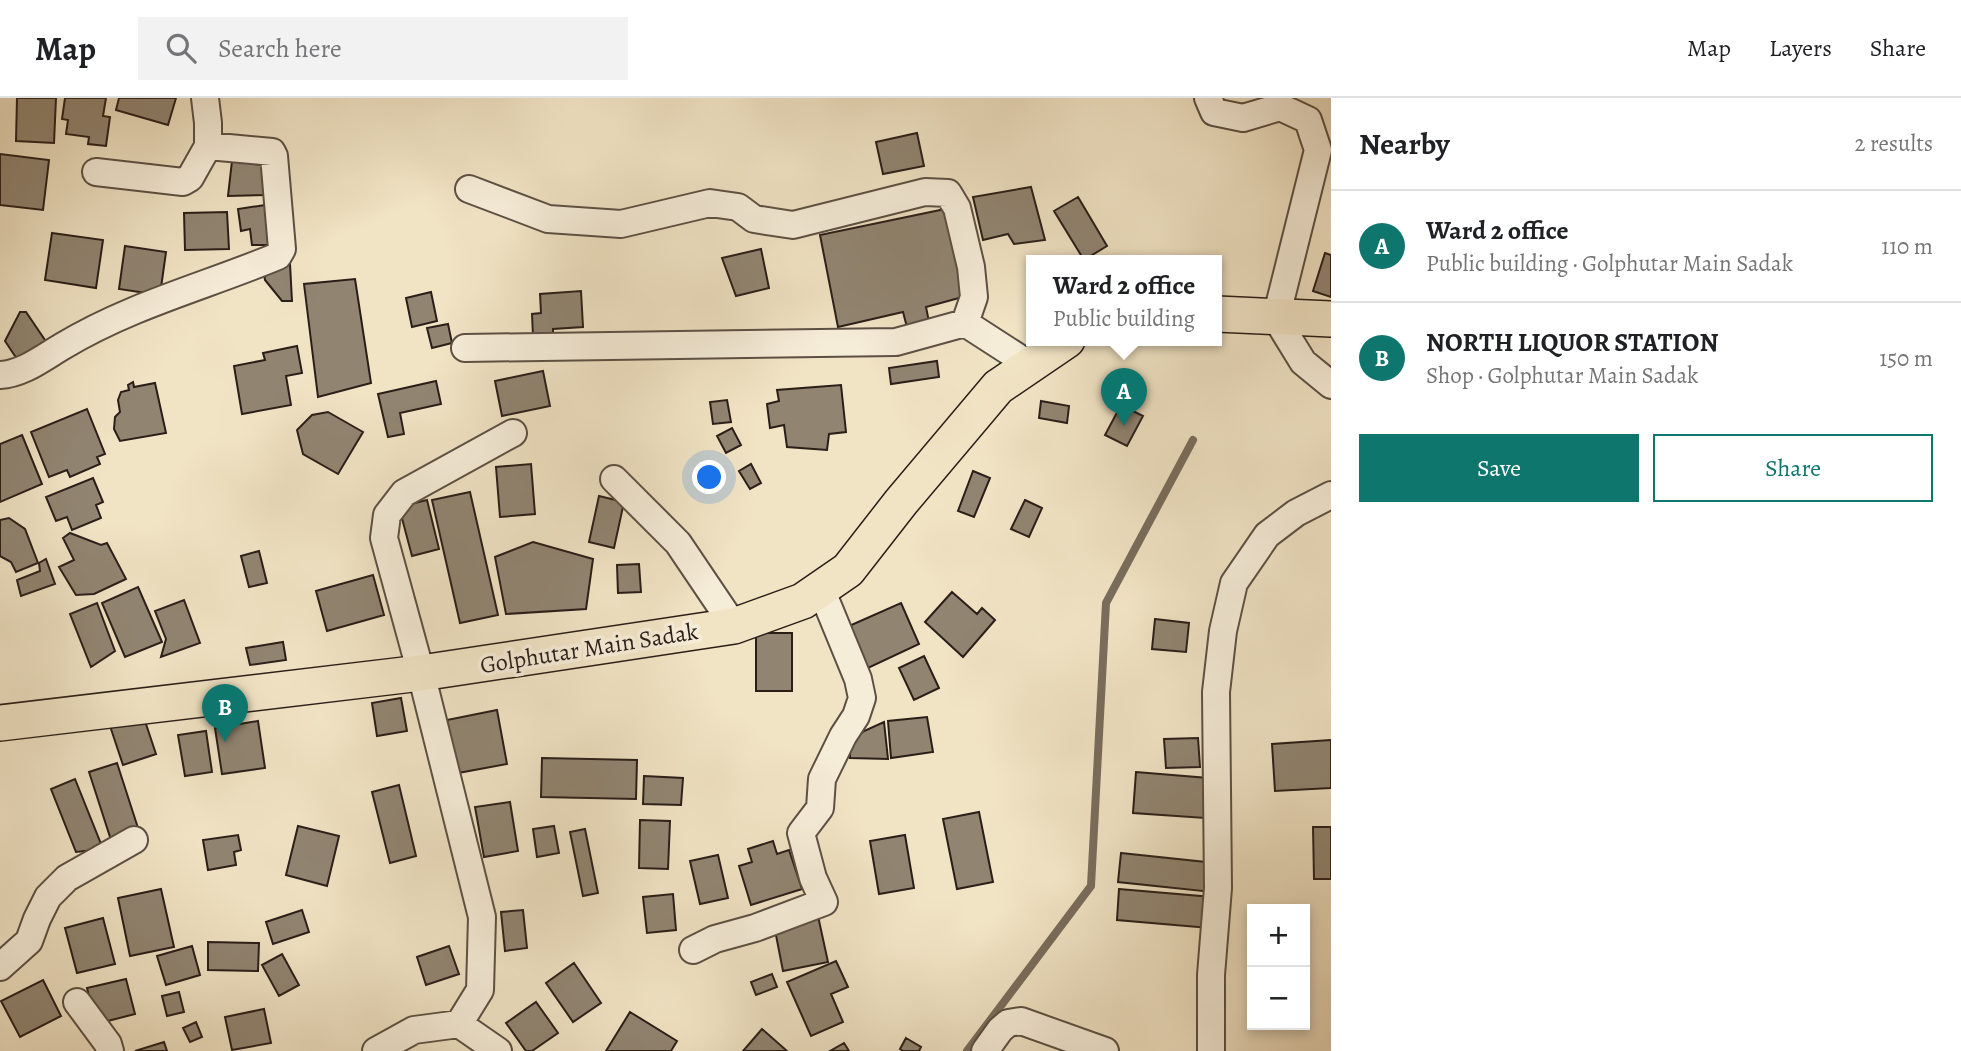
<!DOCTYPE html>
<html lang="en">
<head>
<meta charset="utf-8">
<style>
  body { margin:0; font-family:Alegreya,serif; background:#f2f2f2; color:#202124 }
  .controls { position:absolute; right:21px; bottom:21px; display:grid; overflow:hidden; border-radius:0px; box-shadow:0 4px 10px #0003 }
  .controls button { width:63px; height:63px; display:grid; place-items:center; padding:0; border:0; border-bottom:2px solid #e0e0e0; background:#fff; color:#202124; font:35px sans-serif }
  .you { position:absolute; left:710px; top:380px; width:24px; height:24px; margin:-18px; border:5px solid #fff; border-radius:50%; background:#1a73e8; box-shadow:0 0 0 10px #1a73e833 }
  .badge { display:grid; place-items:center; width:46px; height:46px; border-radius:50%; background:#0f766e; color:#fff; font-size:23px; font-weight:700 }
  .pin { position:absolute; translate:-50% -58px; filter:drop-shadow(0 2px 4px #0008) }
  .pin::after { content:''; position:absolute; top:37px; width:24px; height:21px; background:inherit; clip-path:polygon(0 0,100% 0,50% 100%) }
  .popup { position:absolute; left:1026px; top:157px; width:196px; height:91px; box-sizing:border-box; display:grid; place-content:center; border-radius:0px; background:#fff; filter:drop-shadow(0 2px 5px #0005); font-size:23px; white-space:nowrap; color:#757577 }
  .popup b { font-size:26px; color:#202124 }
  .popup::after { content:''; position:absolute; left:50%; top:100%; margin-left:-14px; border:14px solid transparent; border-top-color:#fff }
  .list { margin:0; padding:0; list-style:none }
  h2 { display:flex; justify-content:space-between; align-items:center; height:91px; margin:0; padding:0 28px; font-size:30px }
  h2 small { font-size:23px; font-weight:400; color:#757577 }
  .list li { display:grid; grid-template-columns:46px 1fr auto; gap:21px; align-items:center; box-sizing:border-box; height:112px; padding:0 28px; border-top:2px solid #e0e0e0 }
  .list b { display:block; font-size:26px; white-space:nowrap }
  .list p { margin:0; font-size:23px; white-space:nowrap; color:#757577 }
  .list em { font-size:23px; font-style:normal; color:#757577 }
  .actions { display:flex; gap:14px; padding:21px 28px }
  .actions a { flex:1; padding:16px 0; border:2px solid #0f766e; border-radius:0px; text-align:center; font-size:24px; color:#0f766e }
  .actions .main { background:#0f766e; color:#fff }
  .icon { flex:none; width:38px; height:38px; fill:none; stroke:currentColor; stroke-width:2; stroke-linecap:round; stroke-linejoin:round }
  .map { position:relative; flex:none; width:1331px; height:953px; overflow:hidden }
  header { display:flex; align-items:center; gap:42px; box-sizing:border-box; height:98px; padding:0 35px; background:#fff; border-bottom:2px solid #e0e0e0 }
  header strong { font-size:33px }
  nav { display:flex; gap:38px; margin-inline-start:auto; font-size:24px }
  .search { width:490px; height:63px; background:#f2f2f2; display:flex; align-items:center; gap:18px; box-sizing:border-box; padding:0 24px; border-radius:0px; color:#757577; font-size:26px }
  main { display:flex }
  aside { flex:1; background:#fff }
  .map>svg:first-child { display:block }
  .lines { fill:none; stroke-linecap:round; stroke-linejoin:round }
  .stream { stroke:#796d5d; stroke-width:8 }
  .building { fill:#918572; stroke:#2a1e19; stroke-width:2 }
  .minor-casing { stroke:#5c5044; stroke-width:30 }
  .major-casing { stroke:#2a1e19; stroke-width:38 }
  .minor { stroke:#f6edd9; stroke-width:26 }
  .major { stroke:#f1e4c5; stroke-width:35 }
  .labels { text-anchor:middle; stroke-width:7; stroke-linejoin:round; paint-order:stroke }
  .street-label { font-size:24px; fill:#2a1e19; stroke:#f6edd9 }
</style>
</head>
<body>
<header>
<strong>Map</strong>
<div class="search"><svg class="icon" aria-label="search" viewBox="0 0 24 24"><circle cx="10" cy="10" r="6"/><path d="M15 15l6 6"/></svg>Search here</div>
<nav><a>Map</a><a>Layers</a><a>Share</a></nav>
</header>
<main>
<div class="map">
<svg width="1331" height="953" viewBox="0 0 1331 953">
  <rect width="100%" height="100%" fill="#f1e4c5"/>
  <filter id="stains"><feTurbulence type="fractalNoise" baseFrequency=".00286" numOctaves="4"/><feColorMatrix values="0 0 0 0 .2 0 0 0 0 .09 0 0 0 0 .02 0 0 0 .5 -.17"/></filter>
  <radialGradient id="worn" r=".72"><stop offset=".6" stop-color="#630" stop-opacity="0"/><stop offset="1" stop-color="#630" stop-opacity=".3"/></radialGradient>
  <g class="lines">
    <path class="stream" d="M967,953L1091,788L1106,505L1193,342"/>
  </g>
  <path class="building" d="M17,0H56L54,45L16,43Z
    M65,0H106L103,18L110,19L106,48L88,46L89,39L66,36L68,22L62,21Z
    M119,0H176L168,27L116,12Z
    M917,35L924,68L883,76L876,44Z
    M0,56L49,62L43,112L0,107Z
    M267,61L269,97L228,98L232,63Z
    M1031,89L1045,142L1014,146L1008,136L983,142L973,99Z
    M1078,99L1107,148L1084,162L1054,113Z
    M272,106L278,147H252L250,131L241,133L238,111Z
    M950,110L970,197L926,209L930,229L908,233L903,214L838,229L820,137Z
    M227,114L229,151L185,152L184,115Z
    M52,135L103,142L96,190L45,182Z
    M125,148L166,154L160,197L119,191Z
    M761,151L769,190L736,198L722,160Z
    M1325,155L1331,157V199L1313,193Z
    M290,166L292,203H282L265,182L263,170Z
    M355,181L371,285L318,299L304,186Z
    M581,193L583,229L553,231V237L533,238L532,216L541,215L540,196Z
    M431,194L437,223L412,229L406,200Z
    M20,214H26L47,245L19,264L5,243Z
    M448,226L452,245L432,250L427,230Z
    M297,248L302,275L286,278L291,307L242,316L234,268L265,262L263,255Z
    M937,263L939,279L891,286L889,270Z
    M543,273L550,308L502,318L495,283Z
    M436,283L441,306L400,315L404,336L388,339L378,296Z
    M133,284L134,289L155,285L166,335L120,343L114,331L115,319L120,314L118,302L121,294L129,292L128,287Z
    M841,287L846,334L829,336L827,352L787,349L784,327L770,330L767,306L779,303L777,292Z
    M727,302L731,324L713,326L710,304Z
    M1041,303L1069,308L1067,325L1039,320Z
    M1121,307L1143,318L1127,348L1105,337Z
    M87,311L105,356L97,359L100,366L70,379L67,372L49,379L31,334Z
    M328,314L363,334L338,376L303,356L297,332L312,317Z
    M732,330L741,347L726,355L717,338Z
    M22,337L42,386L0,404V346Z
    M531,366L535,416L500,419L496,369Z
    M751,366L761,385L750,391L739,373Z
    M973,373L990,380L974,419L958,413Z
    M93,380L103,404L96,407L101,420L72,432L67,419L56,423L46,399Z
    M470,394L498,517L460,525L432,402Z
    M599,398L624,404L614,450L589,444Z
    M427,402L439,451L412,458L399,409Z
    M1025,402L1042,410L1029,439L1011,431Z
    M9,420L25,431L38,465L16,474L11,464L0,458V422Z
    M70,435L101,447L107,445L126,481L94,496L76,497L59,469L74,462L63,440Z
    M533,444L593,461L586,511L506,516L495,459Z
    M259,453L267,485L249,489L241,458Z
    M46,461L55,486L21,498L17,482L40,473L39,465Z
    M639,466L641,494L618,495L617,467Z
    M373,477L384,517L327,533L316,493Z
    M138,489L162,544L125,559L102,505Z
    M952,494L977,516L982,510L995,522L963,559L925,524Z
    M184,502L200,545L161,559L166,541L155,513Z
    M97,505L115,553L91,569L70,516Z
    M901,505L919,546L868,570L849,528Z
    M1155,521L1189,525L1186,554L1152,551Z
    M756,535H792V593H756Z
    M283,544L286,562L250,567L246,550Z
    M924,558L939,590L914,602L899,570Z
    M401,600L407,633L377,638L372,605Z
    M497,612L507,666L458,675L447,622Z
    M143,617L156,656L123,667L110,628Z
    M927,619L933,654L891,660L888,623Z
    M258,623L265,670L222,676L215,630Z
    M884,624L888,661L850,660V644L864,633Z
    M206,633L212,674L185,678L178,637Z
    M1198,640L1200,669L1166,670L1164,641Z
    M1331,642V690L1275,693L1272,646Z
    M542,660L637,662L636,701L541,699Z
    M117,665L139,733L111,742L89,674Z
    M1136,674L1208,680L1205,720L1133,715Z
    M644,678L683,680L681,707L643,706Z
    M75,681L103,751L76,754L51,691Z
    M399,687L416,758L390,765L372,694Z
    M510,704L518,753L484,759L475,709Z
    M979,714L993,784L957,791L943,721Z
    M640,722L670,723L668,771L639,770Z
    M298,728L339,738L327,788L286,777Z
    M554,728L559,755L537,759L533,731Z
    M1313,729H1331V781H1314Z
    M585,731L598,795L583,798L570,734Z
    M238,737L241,752L234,754L236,767L208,772L203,742Z
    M905,737L914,790L879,796L870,743Z
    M773,743L777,756L789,752L802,791L751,807L739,768L752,764L748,751Z
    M1121,755L1215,765L1212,794L1118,784Z
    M718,757L728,800L700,806L690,763Z
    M161,791L174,849L130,858L118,800Z
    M1119,791L1212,799L1209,830L1117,822Z
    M673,796L676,832L647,835L643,799Z
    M302,812L309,834L273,846L266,824Z
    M523,812L527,850L505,853L501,814Z
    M818,818L828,864L783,873L774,827Z
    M103,820L115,866L77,875L65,830Z
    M208,844L259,845L258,873L208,872Z
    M192,848L200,877L166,887L157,858Z
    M449,848L459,876L426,887L417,859Z
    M282,856L299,887L279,898L262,867Z
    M836,863L848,889L831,896L843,924L811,938L787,884Z
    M574,865L601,905L573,924L546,885Z
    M772,876L777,889L756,897L751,884Z
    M126,881L135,916L96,926L87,890Z
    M43,882L61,918L20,939L1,903Z
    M179,894L184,914L167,918L162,898Z
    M536,904L558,935L532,953H526L506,925Z
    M264,911L271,945L232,952L225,919Z
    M630,914L677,943L671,953H606Z
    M196,924L202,939L190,944L183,930Z
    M762,931L787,953H743Z
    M906,940L921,949L919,953H903L900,951Z
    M164,944L167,953H135Z
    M844,945L849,953H830Z"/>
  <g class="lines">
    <g class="minor-casing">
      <path id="minor" d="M1208,0L1214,14L1243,20L1280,9L1308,22L1318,52L1276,220L1303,264L1331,287
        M96,74L183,84L190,80L208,48V25L205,0
        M469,91L548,121L621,126L710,105L738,109L754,121L793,127L925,94L948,95L957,110L971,169L974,199L965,225
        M465,250L896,244L965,225L1030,267
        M0,277C23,276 44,259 63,248C131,207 206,188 278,158L282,151L274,58L272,54L208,48
        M614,381L678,445L734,528
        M693,852L715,841L755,830L824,804L813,780L801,735L820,710L822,681L843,638L856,618L862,600L858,581L821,491
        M0,869L29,843L37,821L48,799L67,780L134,742
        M77,904L108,946L110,953
        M459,926L480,892L482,819L421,575L384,440L387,417L404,395L513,335
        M376,953L414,932L459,926L498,953
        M985,953L1000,932L1008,925L1021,923L1105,953
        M1211,953V877L1218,790L1216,594L1223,533L1234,485L1267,437L1296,415L1331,397"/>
    </g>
    <g class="major-casing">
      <path id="major" d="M1217,216L1331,221
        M0,625L421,575L734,528L803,503L848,472L901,404L998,289L1067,242"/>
    </g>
    <use href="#minor" class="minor"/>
    <use href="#major" class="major"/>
  </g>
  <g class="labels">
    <g class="street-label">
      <text transform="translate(589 550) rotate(-9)" y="8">Golphutar Main Sadak</text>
    </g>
  </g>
  <rect width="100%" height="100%" filter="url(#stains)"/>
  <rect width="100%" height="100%" fill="url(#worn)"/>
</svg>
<div class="controls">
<button>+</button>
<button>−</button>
</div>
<div class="you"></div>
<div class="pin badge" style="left:1124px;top:328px">A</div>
<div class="popup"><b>Ward 2 office</b>Public building</div>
<div class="pin badge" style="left:225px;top:644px">B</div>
</div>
<aside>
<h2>Nearby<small>2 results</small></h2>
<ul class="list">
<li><span class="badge">A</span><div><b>Ward 2 office</b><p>Public building · Golphutar Main Sadak</p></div><em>110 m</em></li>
<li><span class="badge">B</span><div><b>NORTH LIQUOR STATION</b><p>Shop · Golphutar Main Sadak</p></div><em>150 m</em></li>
</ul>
<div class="actions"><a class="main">Save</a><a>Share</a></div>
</aside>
</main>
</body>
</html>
